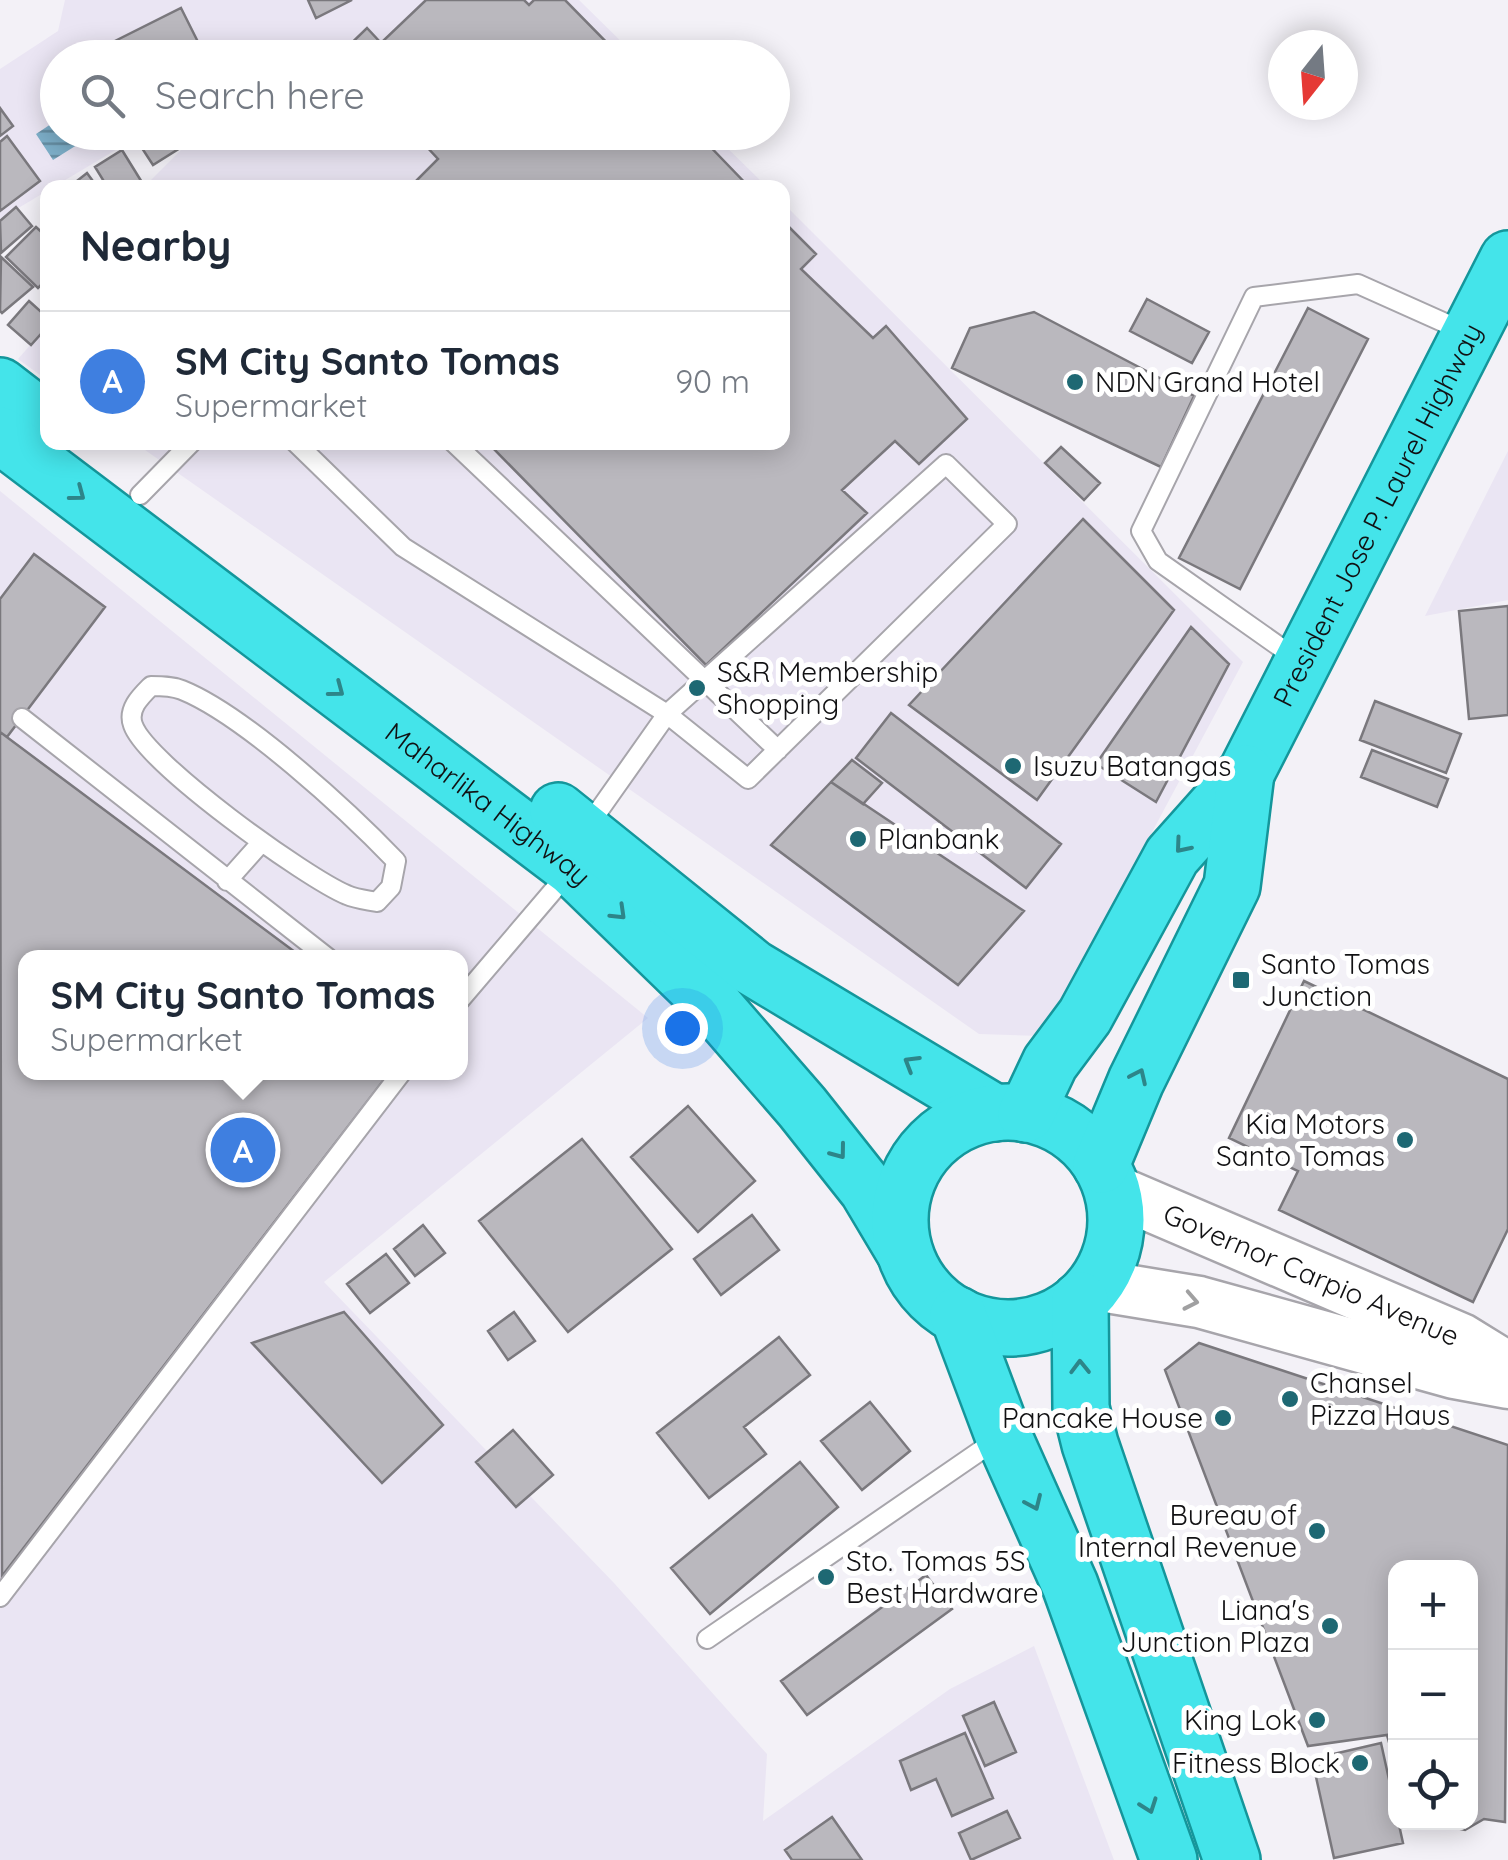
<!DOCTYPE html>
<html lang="en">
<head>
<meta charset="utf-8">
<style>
  body { margin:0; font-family:Quicksand,sans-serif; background:#f6f6f7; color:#1f2937 }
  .controls { position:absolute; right:30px; bottom:30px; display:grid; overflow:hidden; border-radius:20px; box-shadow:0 5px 25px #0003 }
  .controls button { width:90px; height:90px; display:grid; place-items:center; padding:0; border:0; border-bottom:2px solid #e0e1e3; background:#fff; color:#1f2937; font:50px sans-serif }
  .compass { position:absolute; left:1268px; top:30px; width:90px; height:90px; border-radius:50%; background:#fff; box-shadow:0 5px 25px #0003; rotate:197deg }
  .you { position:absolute; left:682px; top:1028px; width:35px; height:35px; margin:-25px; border:8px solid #fff; border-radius:50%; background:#1a73e8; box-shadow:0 0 0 15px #1a73e833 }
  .badge { display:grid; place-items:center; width:65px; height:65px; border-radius:50%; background:#111827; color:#fff; font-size:32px; font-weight:700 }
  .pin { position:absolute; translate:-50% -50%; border:5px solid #fff; box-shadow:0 2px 10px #0006 }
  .popup { position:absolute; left:18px; top:950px; width:450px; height:130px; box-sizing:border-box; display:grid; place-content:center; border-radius:20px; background:#fff; filter:drop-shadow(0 2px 8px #0005); font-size:32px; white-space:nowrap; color:#747a83 }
  .popup b { font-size:38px; color:#1f2937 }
  .popup::after { content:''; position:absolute; left:50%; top:100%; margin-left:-20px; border:20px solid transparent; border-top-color:#fff }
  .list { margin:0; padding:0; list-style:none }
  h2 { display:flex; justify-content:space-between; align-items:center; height:130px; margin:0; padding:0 40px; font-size:42px }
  h2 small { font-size:32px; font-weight:400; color:#747a83 }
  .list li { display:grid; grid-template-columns:65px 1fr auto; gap:30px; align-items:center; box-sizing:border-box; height:140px; padding:0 40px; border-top:2px solid #e0e1e3 }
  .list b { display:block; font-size:38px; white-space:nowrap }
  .list p { margin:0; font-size:32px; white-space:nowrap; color:#747a83 }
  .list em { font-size:32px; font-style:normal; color:#747a83 }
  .icon { flex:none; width:55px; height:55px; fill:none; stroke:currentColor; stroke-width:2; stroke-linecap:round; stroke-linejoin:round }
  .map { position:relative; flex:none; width:1508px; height:1860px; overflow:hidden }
  .search { position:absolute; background:#fff; box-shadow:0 5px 25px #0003; left:40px; top:40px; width:750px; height:110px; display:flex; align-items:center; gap:25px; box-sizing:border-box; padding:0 35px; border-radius:55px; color:#747a83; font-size:38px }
  .panel { position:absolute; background:#fff; box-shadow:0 5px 25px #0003; left:40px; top:180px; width:750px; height:270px; border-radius:20px }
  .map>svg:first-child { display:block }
  .built { fill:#eae5f3; fill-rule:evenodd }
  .water { fill:url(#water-rules) }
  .building { fill:#bab8be; stroke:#7a787d; stroke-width:2.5 }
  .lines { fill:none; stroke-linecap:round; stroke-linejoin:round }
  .service-casing { stroke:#a7a5ab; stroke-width:22 }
  .secondary-casing { stroke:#a7a5ab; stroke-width:55 }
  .trunk-casing { stroke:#14969b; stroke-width:60 }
  .service { stroke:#fff; stroke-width:18 }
  .secondary { stroke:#fff; stroke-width:50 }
  .trunk { stroke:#44e4ea; stroke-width:55 }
  .oneway { stroke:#2d8589 }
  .oneway2 { stroke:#a0a0a1 }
  .poi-dot { fill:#1e6873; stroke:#fff; stroke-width:4 }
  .labels { text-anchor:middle; stroke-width:10; stroke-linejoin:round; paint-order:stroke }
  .poi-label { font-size:28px; fill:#111113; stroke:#fff; text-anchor:start }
  .street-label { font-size:28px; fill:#111113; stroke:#fff }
</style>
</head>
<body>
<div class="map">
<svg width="1508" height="1860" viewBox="0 0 1508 1860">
  <defs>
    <pattern id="water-rules" width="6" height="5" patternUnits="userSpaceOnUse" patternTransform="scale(2.5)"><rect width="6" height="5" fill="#7dafc9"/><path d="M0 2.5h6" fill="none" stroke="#658da2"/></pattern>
  </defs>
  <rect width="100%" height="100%" fill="#f3f1f7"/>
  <path class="built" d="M65,0H579L637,57H275L277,53L270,58H58V132L144,133L0,219V69L58,31Z
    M199,132L712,133L767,187L143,188Z
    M783,203L1243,662L1043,1036L979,1034L135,443L782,442Z
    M47,326V380L18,359Z
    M1508,451V600L1425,616Z
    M0,491L648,1018L324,1282L614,1583L767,1754L763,1821L950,1689L1034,1646L1114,1860H0ZM26,958H460V1072H26Z"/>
  <path class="water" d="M57,120L58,132L96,133L53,160L36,134Z"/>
  <path class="building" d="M308,0H352L316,18Z
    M426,0H524L529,5L534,0H565L622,58H336L367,28L381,43Z
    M181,8L206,58H93L91,53Z
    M0,108L13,126L0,136Z
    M147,132H171L180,148L153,165L136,139Z
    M413,132H696L750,188H409L438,159Z
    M7,136L40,181L0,211V142Z
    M122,150L143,184L137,188H108L95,167Z
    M87,173L98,188H68Z
    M16,207L32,226L1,253L0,221Z
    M782,220L816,254L801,269L873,338L886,326L967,419L919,464L895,441L842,490L867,513L706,665L487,442H782Z
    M36,227L48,238V278L38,288L6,257Z
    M1,257L33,287L2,313L0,311Z
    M1147,299L1209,332L1192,363L1130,331Z
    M29,301L48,318V326L31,345L8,325Z
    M1308,308L1368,339L1240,589L1179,558Z
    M1034,312L1194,396L1161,467L952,368L970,328Z
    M1061,447L1100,483L1084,500L1045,463Z
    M1083,519L1174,610L1037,800L909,705Z
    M34,554L105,607L7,737L0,732V599Z
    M1508,606V715L1469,719L1459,611Z
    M1191,627L1229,664L1156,802L1096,764Z
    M1375,701L1461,734L1446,773L1360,740Z
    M891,713L1061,844L1026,888L856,758Z
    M0,732L303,958H26V1072H390L2,1576Z
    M1372,750L1448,779L1437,807L1361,777Z
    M852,760L882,783L863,804L831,782Z
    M831,782L1024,911L958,985L771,845Z
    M1304,981L1508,1079V1229L1473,1302L1279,1210L1298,1171L1229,1138Z
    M688,1106L755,1181L698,1232L631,1157Z
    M582,1139L672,1249L568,1332L479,1221Z
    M752,1215L779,1250L721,1295L694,1259Z
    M423,1225L445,1253L415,1276L394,1249Z
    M386,1254L409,1283L370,1313L347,1284Z
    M344,1312L443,1425L382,1483L252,1343Z
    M514,1312L535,1341L508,1360L488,1331Z
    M779,1337L810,1375L744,1427L766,1454L709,1498L657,1433Z
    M1199,1343L1508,1445L1505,1822L1484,1819L1465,1830L1428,1822H1470V1568H1396V1768L1387,1735L1308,1746L1165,1370Z
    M870,1402L910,1451L862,1490L821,1441Z
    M513,1430L553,1475L516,1507L476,1462Z
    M800,1462L838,1507L710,1614L671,1568Z
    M926,1575L952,1609L807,1715L781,1681Z
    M994,1702L1016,1752L985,1766L963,1716Z
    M965,1733L993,1798L952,1816L936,1779L911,1790L900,1761Z
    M1381,1743L1403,1843L1334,1858L1312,1759Z
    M1007,1811L1020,1838L971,1860L959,1833Z
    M832,1817L862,1860H792L785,1850Z"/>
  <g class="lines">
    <g class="service-casing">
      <path id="service" d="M295,442L403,547L667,714L748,779L1007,524L946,464L667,714L588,826
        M453,442L778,750
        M140,495L192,442
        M1297,659L1158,561L1141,531L1254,297L1358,284L1463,331
        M151,686C161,686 172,686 182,690C244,715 348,811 396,861L391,887L377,902C367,900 356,899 347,895C306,878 146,763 133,725C127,709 141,696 151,686Z
        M22,718L328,958
        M227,881L260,844
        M460,1000L570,871
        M0,1597L402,1072
        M707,1639L999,1438"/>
    </g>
    <g class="secondary-casing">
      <g id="secondary">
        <path id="s1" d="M1111,1189L1461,1339L1508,1368"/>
        <path d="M1095,1285L1199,1302L1454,1373L1508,1383"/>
      </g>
    </g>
    <g class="trunk-casing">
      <g id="trunk">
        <path d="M0,386L48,423"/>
        <path id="s2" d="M0,435L573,868L710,1001L802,1107L867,1189L904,1251"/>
        <path d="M558,811L753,968L995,1113"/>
        <circle cx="1008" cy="1220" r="108"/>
        <path id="s3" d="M1026,1114L1050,1063L1085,1016L1172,856L1246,773L1508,259"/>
        <path d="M1101,1165L1136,1081L1232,886L1246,773"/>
        <path d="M1080,1300L1081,1408L1090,1444L1232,1860"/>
        <path d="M958,1315L1003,1435L1070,1585L1169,1860"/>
      </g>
    </g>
    <use href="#service" class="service"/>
    <use href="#secondary" class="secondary"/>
    <use href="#trunk" class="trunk"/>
  </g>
  <defs><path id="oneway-chevron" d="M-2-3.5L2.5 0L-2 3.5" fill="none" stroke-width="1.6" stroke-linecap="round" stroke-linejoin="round" transform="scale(2.5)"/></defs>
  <g class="oneway">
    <use href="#oneway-chevron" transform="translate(78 494) rotate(37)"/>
    <use href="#oneway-chevron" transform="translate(337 690) rotate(37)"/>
    <use href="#oneway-chevron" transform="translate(1182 846) rotate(130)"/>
    <use href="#oneway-chevron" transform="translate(619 913) rotate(44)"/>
    <use href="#oneway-chevron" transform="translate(911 1063) rotate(-149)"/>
    <use href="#oneway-chevron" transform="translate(1139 1076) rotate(-65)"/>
    <use href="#oneway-chevron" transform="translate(839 1152) rotate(53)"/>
    <use href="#oneway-chevron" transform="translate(1080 1367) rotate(-91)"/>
    <use href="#oneway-chevron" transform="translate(1034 1503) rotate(66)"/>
    <use href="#oneway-chevron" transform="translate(1149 1806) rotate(70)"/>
  </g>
  <use class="oneway2" href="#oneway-chevron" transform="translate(1191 1301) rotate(11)"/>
  <g class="poi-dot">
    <circle cx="1075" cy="382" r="10"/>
    <circle cx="697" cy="688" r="10"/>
    <circle cx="1013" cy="766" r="10"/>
    <circle cx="858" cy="839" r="10"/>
    <rect x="1231" y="970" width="20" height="20" rx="5"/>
    <circle cx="1405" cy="1140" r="10"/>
    <circle cx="1290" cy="1399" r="10"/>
    <circle cx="1223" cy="1418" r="10"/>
    <circle cx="1317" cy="1531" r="10"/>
    <circle cx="826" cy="1577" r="10"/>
    <circle cx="1330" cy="1626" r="10"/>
    <circle cx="1317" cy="1720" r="10"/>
    <circle cx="1360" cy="1763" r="10"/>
  </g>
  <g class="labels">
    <g class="poi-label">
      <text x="1095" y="392">NDN Grand Hotel</text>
      <text x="717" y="682">S&amp;R Membership<tspan x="717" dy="32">Shopping</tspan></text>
      <text x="1033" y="776">Isuzu Batangas</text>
      <text x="878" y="849">Planbank</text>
      <text x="1261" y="974">Santo Tomas<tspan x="1261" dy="32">Junction</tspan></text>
      <text x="1385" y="1134" text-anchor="end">Kia Motors<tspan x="1385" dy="32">Santo Tomas</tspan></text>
      <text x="1310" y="1393">Chansel<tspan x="1310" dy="32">Pizza Haus</tspan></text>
      <text x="1203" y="1428" text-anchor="end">Pancake House</text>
      <text x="1297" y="1525" text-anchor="end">Bureau of<tspan x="1297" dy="32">Internal Revenue</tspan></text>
      <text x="846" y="1571">Sto. Tomas 5S<tspan x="846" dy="32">Best Hardware</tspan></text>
      <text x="1310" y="1620" text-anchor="end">Liana's<tspan x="1310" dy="32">Junction Plaza</tspan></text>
      <text x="1297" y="1730" text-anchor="end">King Lok</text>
      <text x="1340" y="1773" text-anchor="end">Fitness Block</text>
    </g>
    <g class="street-label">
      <text dy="10" stroke="none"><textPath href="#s3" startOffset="698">President Jose P. Laurel Highway</textPath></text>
      <text dy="10" stroke="none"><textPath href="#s2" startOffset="612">Maharlika Highway</textPath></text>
      <text dy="10" stroke="none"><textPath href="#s1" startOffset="218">Governor Carpio Avenue</textPath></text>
    </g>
  </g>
</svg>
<div class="controls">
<button>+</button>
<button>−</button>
<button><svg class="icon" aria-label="locate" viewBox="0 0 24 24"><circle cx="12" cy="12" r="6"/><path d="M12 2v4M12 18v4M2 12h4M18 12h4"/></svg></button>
</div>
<svg class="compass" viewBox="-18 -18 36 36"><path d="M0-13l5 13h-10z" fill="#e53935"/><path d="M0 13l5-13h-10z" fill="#747a83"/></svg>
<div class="you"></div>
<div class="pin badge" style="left:243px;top:1150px;background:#3f7fe0">A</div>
<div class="popup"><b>SM City Santo Tomas</b>Supermarket</div>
<div class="search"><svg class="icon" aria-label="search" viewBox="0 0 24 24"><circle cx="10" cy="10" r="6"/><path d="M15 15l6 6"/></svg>Search here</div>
<section class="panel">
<h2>Nearby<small></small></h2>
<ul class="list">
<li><span class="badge" style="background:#3f7fe0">A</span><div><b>SM City Santo Tomas</b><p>Supermarket</p></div><em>90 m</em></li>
</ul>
</section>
</div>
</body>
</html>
